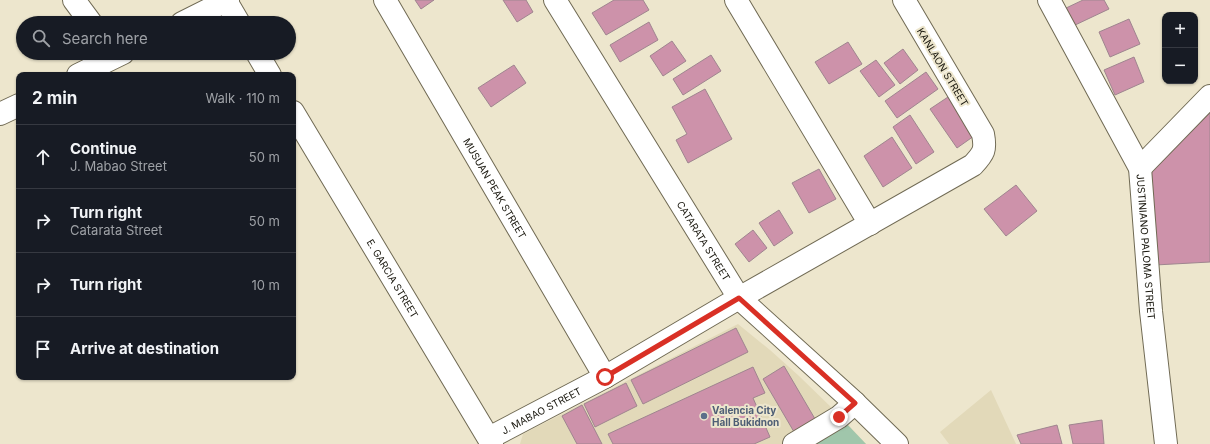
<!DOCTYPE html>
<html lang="en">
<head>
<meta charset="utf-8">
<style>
  body { margin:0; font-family:Inter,sans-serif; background:#242831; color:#f1f3f6 }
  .controls { position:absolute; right:12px; top:12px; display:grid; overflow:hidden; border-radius:8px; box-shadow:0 1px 3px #0004 }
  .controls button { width:36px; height:36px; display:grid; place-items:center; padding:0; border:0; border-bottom:1px solid #363941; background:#171b24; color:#f1f3f6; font:20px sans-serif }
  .stop { position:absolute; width:12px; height:12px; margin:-9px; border:3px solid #d93025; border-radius:50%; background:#fff }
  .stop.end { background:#d93025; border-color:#fff; box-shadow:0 1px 4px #0008 }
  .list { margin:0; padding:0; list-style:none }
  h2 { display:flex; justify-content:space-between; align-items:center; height:52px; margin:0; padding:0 16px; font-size:17px }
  h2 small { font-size:13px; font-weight:400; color:#9ea1a6 }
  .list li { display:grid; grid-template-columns:26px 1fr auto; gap:12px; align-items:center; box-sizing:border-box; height:64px; padding:0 16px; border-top:1px solid #363941 }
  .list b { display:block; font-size:15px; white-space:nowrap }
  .list p { margin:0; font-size:13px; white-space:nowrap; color:#9ea1a6 }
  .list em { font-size:13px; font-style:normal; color:#9ea1a6 }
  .icon { flex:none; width:22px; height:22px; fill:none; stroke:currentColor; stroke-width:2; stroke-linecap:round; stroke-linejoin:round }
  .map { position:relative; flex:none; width:1210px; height:444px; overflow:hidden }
  .search { position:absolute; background:#171b24; box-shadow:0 1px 3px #0004; left:16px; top:16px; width:280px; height:44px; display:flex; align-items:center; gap:10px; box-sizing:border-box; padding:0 14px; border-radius:22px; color:#9ea1a6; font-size:15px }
  .panel { position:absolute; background:#171b24; box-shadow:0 1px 3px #0004; left:16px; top:72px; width:280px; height:308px; border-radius:8px }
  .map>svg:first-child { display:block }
  .built { fill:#e2d9b9 }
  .green { fill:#a0c6ab }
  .building { fill:#cd92aa; stroke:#9f858f }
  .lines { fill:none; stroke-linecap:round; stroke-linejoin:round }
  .minor-casing { stroke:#706a54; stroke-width:24 }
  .minor { stroke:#fff; stroke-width:22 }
  .route { stroke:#d93025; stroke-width:5 }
  .service-dot { fill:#5c6f8a; stroke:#ede6cd; stroke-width:1.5 }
  .labels { text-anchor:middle; stroke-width:4; stroke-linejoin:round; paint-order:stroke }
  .street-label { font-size:10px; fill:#18160d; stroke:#ede6cd }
  .service-label { font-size:10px; font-weight:bold; fill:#4e5e75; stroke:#ede6cd; text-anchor:start }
</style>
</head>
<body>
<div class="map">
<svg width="1210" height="444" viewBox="0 0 1210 444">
  <rect width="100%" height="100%" fill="#ede6cd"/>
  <path class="built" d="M738,324L770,350L799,376L834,410L866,444H520L523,434Z
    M991,390L1016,444H949L940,432Z"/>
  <path class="green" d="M845,422L866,444H806Z"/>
  <path class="building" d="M415,0H434L421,9Z
    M503,0H526L533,12L517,22Z
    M614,0H643L649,10L606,35L592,13Z
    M1083,0H1104L1109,9L1073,26L1064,9Z
    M1129,19L1140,44L1110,57L1099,32Z
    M649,22L658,40L620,62L610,45Z
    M672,41L686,61L663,76L650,56Z
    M848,42L862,64L829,84L815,62Z
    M903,49L918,70L900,84L884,63Z
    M711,55L721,71L683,95L673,79Z
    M1134,57L1144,82L1115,95L1104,70Z
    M876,60L895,85L879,97L860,71Z
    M514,65L526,83L491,107L478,88Z
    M926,72L938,89L897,118L885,101Z
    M705,89L732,139L688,163L676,140L687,134L672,107Z
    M948,97L974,136L957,148L930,109Z
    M1210,108V262L1155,265L1146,172Z
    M910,115L934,152L916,164L893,127Z
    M892,137L912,168L883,187L864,156Z
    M819,169L836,199L809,213L792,183Z
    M1016,185L1037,211L1006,236L984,209Z
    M779,210L793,233L774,246L759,223Z
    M753,230L767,248L749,262L735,244Z
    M736,328L748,352L643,404L631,380Z
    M784,366L818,424L797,437L763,379Z
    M753,367L765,393L753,398L770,437L754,444H613L608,434Z
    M626,383L637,406L595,427L584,404Z
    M582,405L602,444H577L562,416Z
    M1102,420L1104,444H1073L1069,425Z
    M1057,425L1062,444H1021L1017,435Z"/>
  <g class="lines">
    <g class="minor-casing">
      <g id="minor">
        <path d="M74,0L91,23"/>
        <path id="s1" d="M385,0L605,377"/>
        <path id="s2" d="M555,0L739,298L855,403L897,444"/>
        <path d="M736,0L870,224"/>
        <path id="s3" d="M1049,0L1140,168L1151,311L1166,444"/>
        <path d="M226,1L239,23"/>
        <path d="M182,23L228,0"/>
        <path d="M257,53L270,75"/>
        <path d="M78,75L123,53"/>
        <path id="s4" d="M293,112L492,444"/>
        <path d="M0,114L19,105"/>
        <path d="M1140,168L1210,96"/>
        <path id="s5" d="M489,438L605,377L739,298L973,165C984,153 986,150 983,134L904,0"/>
        <path d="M794,444L839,417L855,403"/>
      </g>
    </g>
    <use href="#minor" class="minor"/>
  </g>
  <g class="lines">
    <path class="route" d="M605,377L739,298L855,403L839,417"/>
  </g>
  <circle class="service-dot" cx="704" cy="416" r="4"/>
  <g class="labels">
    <g class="street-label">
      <text transform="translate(943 67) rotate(59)" y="4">KANLAON STREET</text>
      <text dy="4" stroke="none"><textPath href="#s1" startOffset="218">MUSUAN PEAK STREET</textPath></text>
      <text dy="4" stroke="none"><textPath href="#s2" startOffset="283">CATARATA STREET</textPath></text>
      <text dy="4" stroke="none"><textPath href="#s3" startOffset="270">JUSTINIANO PALOMA STREET</textPath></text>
      <text dy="4" stroke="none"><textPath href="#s4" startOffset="194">E. GARCIA STREET</textPath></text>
      <text dy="4" stroke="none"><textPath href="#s5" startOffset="59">J. MABAO STREET</textPath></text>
    </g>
    <g class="service-label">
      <text x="712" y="414">Valencia City<tspan x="712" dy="12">Hall Bukidnon</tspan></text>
    </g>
  </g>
</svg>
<div class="controls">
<button>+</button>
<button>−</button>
</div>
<div class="stop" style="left:605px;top:377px"></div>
<div class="stop end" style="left:839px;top:417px"></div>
<div class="search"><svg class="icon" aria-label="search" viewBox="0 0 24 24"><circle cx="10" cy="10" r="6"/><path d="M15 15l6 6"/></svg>Search here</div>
<section class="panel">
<h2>2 min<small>Walk · 110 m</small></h2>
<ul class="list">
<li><svg class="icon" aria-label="ahead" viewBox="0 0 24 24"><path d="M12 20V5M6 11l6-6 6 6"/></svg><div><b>Continue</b><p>J. Mabao Street</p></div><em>50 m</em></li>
<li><svg class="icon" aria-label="right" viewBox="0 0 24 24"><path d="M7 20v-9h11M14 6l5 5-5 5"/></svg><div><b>Turn right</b><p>Catarata Street</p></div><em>50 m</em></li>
<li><svg class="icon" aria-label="right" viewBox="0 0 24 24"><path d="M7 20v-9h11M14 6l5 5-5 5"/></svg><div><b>Turn right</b></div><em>10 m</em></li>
<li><svg class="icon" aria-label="arrive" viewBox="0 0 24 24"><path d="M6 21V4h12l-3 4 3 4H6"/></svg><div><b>Arrive at destination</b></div></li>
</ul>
</section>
</div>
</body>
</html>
